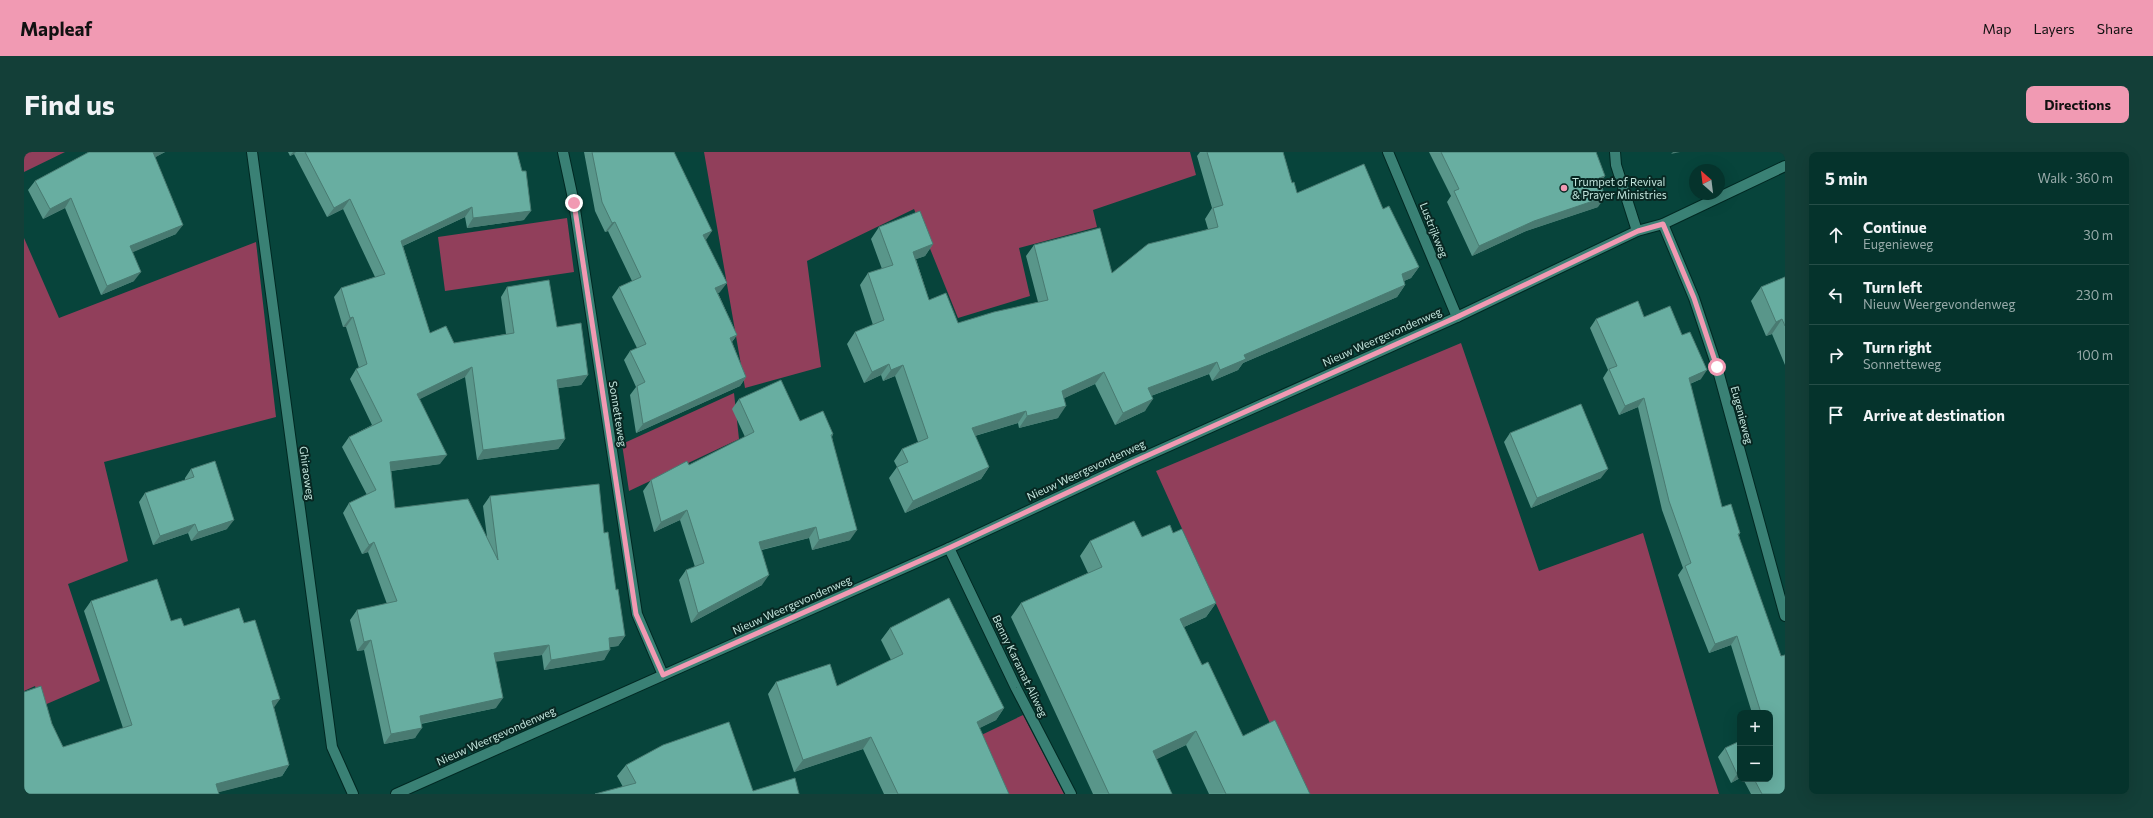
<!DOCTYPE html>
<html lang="en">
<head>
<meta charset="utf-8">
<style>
  body { margin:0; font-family:Commissioner,sans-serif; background:#133f38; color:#f1f3f6 }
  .controls { position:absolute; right:12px; bottom:12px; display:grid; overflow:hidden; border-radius:8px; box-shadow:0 4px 16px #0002 }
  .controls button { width:36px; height:36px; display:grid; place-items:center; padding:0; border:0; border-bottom:1px solid #264e48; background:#05332c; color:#f1f3f6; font:20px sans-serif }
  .compass { position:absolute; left:1665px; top:12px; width:36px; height:36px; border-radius:50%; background:#05332c; box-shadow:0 4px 16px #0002; rotate:332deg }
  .stop { position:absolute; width:12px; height:12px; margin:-9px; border:3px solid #f19ab3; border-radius:50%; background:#fff }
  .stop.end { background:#f19ab3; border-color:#fff; box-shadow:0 1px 4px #0008 }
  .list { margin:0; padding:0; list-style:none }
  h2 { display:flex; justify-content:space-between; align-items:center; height:52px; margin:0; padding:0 16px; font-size:17px }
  h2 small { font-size:13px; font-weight:400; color:#97aaa9 }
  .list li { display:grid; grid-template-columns:26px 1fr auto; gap:12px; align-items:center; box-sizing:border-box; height:60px; padding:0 16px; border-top:1px solid #264e48 }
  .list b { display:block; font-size:15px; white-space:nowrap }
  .list p { margin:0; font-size:13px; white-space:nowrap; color:#97aaa9 }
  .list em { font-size:13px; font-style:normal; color:#97aaa9 }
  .icon { flex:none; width:22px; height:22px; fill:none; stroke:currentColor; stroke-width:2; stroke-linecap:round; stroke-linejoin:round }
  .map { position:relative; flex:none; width:1761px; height:642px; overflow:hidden; border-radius:8px }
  header { display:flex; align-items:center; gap:24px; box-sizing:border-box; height:56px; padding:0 20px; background:#f19ab3; color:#111 }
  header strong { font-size:19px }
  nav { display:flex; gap:22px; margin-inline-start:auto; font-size:14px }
  .intro { display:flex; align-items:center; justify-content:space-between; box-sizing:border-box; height:96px; padding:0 24px }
  h1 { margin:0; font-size:28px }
  .button { padding:10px 18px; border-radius:8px; background:#f19ab3; color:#111; font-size:14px; font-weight:700 }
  main { display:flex; gap:24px; padding:0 24px }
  aside { flex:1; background:#05332c; border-radius:8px; box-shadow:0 4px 16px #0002 }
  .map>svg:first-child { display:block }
  .green { fill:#913f5b }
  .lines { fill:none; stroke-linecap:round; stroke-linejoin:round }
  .minor-casing { stroke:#002822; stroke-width:12 }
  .tertiary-casing { stroke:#002822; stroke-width:12 }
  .minor { stroke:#3a8175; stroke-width:10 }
  .tertiary { stroke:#3a8175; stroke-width:10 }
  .wall { fill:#59968a }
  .shaded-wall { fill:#497a71 }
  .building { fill:#68aea1; stroke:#497a71 }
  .route { stroke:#f19ab3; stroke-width:5 }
  .poi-dot { fill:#f19ab3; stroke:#082722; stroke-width:1.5 }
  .labels { text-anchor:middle; stroke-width:4; stroke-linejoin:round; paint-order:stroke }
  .poi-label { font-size:11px; fill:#c3e5dd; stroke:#082722; text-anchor:start }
  .street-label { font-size:11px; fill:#c3e5dd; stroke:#082722 }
</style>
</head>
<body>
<header>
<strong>Mapleaf</strong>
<nav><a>Map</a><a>Layers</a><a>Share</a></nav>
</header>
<div class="intro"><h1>Find us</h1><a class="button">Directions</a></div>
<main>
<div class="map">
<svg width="1761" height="642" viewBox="0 0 1761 642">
  <rect width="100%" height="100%" fill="#07443b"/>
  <path class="green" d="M0,0H41L0,20Z
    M680,0H1166L1172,23L1069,58L1073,75L995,96L1006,144L934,166L890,57L783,109L797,215L721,236Z
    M543,66L550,120L421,139L414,85Z
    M0,86L35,166L232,90L252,265L80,310L104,409L44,432L76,529L18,554L11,534L0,539Z
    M1437,191L1515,419L1619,381L1695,642H1278L1132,319Z
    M710,241L715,287L605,339L598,292Z
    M999,563L1040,642H975L949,587Z"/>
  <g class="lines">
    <g class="minor-casing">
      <path id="minor" d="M228,0L308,595L329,642
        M539,0L550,51L613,462L639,523
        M1364,0L1433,165
        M1591,0L1592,13L1613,79
        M1639,72L1670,146L1693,215L1761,464
        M925,396L992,536L1047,642"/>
    </g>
    <g class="tertiary-casing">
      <path id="tertiary" d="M372,642L925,396L1109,310L1433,165L1613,79L1639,72L1761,14"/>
    </g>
    <use href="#minor" class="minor"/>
    <use href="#tertiary" class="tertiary"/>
  </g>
  <path class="wall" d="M65,0H141L131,5L152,82L108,100L110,129L77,143L41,56L19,67L4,38L11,29Z
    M264,0H493L500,68L443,76L441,65L379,94L406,181L430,191L482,182L477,145L483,135L533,175L564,223L557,233L534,236L541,287L534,297L453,308L441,225L395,247L416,312L367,319L371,356L463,385L459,354L466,344L580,381L601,484L594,494L586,495L580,508L520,518L518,503L472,509V556L397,572L391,586L360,592L340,498L333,499L326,468L333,458L363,452L344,400L338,402L319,361L325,351L343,343L318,295L325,285L348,273L326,227L332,217L335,216L322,175H319L310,145L317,136L351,125L319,57L303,65L270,2L266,4Z
    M560,0H650L682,88L696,140L694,141L713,183L708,190L722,225L716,234L612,281L606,243L612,235L600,208L606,199L613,196L588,145L595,135L608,129L584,79L581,80L571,59Z
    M1176,0H1259L1268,31L1273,41L1359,57L1395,115L1387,126L1380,129L1381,133L1373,145L1219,211L1214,218L1188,229L1185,222L1127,244L1121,259L1091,273L1071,232L1040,246L1034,266L995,276L994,271L951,284L965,315L957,327L881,361L865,326L873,315L870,309L878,297L894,290L871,224L859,229L857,223L840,231L823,192L831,180L849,173L836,133L844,121L858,117L847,87L855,75L909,92L901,104L892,107L905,148L934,171L1014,150L1002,104L1010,93L1088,121L1184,77L1181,67L1188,56L1173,4Z
    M1405,0H1572L1577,31L1574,55L1502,79L1448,104L1423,50L1427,44Z
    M1761,125V213L1748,182L1742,184L1727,149L1737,135Z
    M1620,165L1677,227L1666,232L1698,355L1716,381L1715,383L1761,642H1727L1719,627H1746V561H1728L1707,493L1685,501L1654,423L1659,416L1638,358L1614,255L1595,263L1579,226L1584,218L1566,176L1572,167Z
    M715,247L809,282L808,285L826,388L788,398L785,386L738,398V433L667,471L655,428L662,418L671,415L656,368L630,380L619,339L627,328L665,313L721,285L708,257Z
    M1486,281L1577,326L1507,356L1480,290Z
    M167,317L203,377L167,389L164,381L129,393L115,350L121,341L161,328V326Z
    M1149,381L1192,451L1182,465L1160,475L1178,513L1219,584L1286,642H1185L1162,593L1132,607L1148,642H1069L987,465L997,451L1064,421L1056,404L1066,389L1118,385Z
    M67,449L147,469L160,474L250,556L265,613L258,624L194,640L0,642L28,572L39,595L99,576L60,459Z
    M866,476L980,556L972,568L955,576L985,642H860L839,597L770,620L744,542L752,530L813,534L867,508L857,488Z
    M1701,596L1716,626L1707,631L1694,605Z
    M602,613L729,639L599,635L593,624Z"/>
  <path class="shaded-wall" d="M130,0H141L123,10Z
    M269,0H272L270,2L266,4Z
    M1649,0H1656L1647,2Z
    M1581,24L1574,35L1575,26Z
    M1581,45L1574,55L1502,79L1448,104L1455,94L1510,69Z
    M47,46L41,56L19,67L26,57Z
    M326,47L319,57L303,65L310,56Z
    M448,55L441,65L370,98L377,89Z
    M507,59L500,68L443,76L449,66Z
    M591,70L584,79L581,80L588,71Z
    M159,73L152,82L100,104L106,94Z
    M688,79L682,88L679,83Z
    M909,92L901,104L881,111L889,100Z
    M1395,115L1387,126L1370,133L1378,122Z
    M117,120L110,129L77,143L83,134Z
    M703,131L696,140L685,146L691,136Z
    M1381,133L1373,145L1219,211L1214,218L1188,229L1196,218L1220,203Z
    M329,165L322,175H319L326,166Z
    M1758,167L1748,182L1742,184L1752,170Z
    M713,183L706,192V186Z
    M1193,210L1185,222L1116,248L1124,236Z
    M865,212L857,223L840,231L848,220Z
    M879,213L871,224L859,229L867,218Z
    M448,215L441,225L386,252L393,242Z
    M1683,218L1677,227L1658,235L1665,226Z
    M1080,220L1071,232L1030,251L1038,239Z
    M564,223L557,233L527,237L533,228Z
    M722,225L716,234L612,281L619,272Z
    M1620,246L1614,255L1595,263L1601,254Z
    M1129,247L1121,259L1091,273L1099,261Z
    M1042,254L1034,266L995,276L1003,264Z
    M1002,259L994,271L940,287L948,276Z
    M541,287L534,297L453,308L459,298Z
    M423,303L416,312L359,320L366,310Z
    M965,315L957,327L881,361L889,349Z
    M1584,317L1577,326L1507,356L1513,346Z
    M663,358L656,368L630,380L637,370Z
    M210,368L203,377L167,389L174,380Z
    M171,372L164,381L129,393L136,384Z
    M792,375L785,386L728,400L735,390Z
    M833,378L826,388L788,398L795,388Z
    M350,390L344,400L338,402L345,393Z
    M745,423L738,433L667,471L674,461Z
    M1192,451L1182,465L1147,481L1156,467Z
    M601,484L594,494L578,496L585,486Z
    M1713,484L1707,493L1685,501L1691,492Z
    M347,488L340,498L333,499L340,490Z
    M525,493L518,503L463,511L470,501Z
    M586,498L580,508L520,518L527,508Z
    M479,546L472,556L389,573L396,564Z
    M256,547L249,557L248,549Z
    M980,556L972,568L944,582L953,570Z
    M398,576L391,586L360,592L367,582Z
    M1172,579L1162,593L1119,614L1129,599Z
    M847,585L839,597L770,620L779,608Z
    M265,613L258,624L188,642L192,632Z
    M1716,620V626L1707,631L1713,622Z"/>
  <path class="building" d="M65,0H130H129L159,73L106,94L117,120L83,134L47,46L26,57L11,29Z
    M281,0H493L498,19H502L507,59L449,66L448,55L377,89L406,181L422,174L430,191L490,181L483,135L525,128L533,175L557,171L564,223L533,228L541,287L459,298L448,215L393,242L423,303L366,310L371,356L444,347L474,408L466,344L575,332L580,381L584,380L592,438L594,437L601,484L585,486L586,498L527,508L525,493L470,501L479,546L396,564L398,576L367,582L347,488L340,490L333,458L373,449L350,390L345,393L325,351L352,338L325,285L358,269L332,217L343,212L329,165L326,166L317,136L361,122L326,47L310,56Z
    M568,0H650L688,79L679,83L703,131L691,136L713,183L706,186L722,225L619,272L613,234L621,230L606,199L622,192L595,135L617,125L591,70L588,71L578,50Z
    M1183,0H1259L1268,31L1270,30L1273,41L1340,12L1359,57L1365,54L1395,115L1378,122L1381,133L1220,203L1222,207L1196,218L1193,210L1124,236L1129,247L1099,261L1080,220L1038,239L1042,254L1003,264L1002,259L948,276L965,315L889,349L873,315L884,310L878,297L904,286L879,213L867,218L865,212L848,220L831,180L860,168L844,121L869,113L855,75L896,59L909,92L889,100L905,148L922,141L934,171L970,160L1024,148L1010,93L1076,76L1088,121L1124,92L1194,75L1189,56L1199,53Z
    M1417,0H1572L1581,24L1575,26L1581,45L1510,69L1455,94L1430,39L1435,37Z
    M1761,125V174L1758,167L1752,170L1737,135Z
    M1614,149L1620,165L1646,154L1658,183L1666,180L1683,218L1665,226L1698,355L1707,352L1716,381L1714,382L1757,504L1761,503V642H1738L1730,627H1746V561H1737L1713,484L1691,492L1661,414L1667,411L1645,349L1620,246L1601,254L1585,217L1593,214L1572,167Z
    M757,228L776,269L799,259L809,282L807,283L833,378L795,388L792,375L735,390L745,423L674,461L662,418L680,411L663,358L637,370L627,328L663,309L665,313L730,280L715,247Z
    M1557,252L1584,317L1513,346L1486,281Z
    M191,309L210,368L174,380L171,372L136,384L121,341L170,325L167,317Z
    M1110,369L1118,385L1146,373L1149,381L1158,377L1192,451L1156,467L1178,513L1184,510L1219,584L1251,568L1286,642H1202L1172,579L1129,599L1148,642H1085L997,451L1078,415L1066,389Z
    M133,427L147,469L157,466L160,474L215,456L220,471L231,468L256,547L248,549L265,613L192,632L195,642H0V540L17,534L28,572L39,595L108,573L67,449Z
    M925,446L980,556L953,570L985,642H874L847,585L779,608L752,530L806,512L813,534L879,502L866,476Z
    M705,570L729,639L771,626L775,642H571L612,631L602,613L639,593Z
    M1716,589V620L1713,622L1701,596Z"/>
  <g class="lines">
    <path class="route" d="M550,51L612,462L639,523L925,396L1109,310L1433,165L1614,79L1639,72L1670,146L1693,215"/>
  </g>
  <circle class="poi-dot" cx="1540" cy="36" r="4"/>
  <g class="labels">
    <g class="poi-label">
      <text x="1548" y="34">Trumpet of Revival<tspan x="1548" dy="13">&amp; Prayer Ministries</tspan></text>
    </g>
    <g class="street-label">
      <text transform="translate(1410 78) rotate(68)" y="4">Lustrijkweg</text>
      <text transform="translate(1358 185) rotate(-24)" y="4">Nieuw Weergevondenweg</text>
      <text transform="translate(594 262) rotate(81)" y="4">Sonnetteweg</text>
      <text transform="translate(1718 263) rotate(75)" y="4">Eugenieweg</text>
      <text transform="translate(1062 318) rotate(-25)" y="4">Nieuw Weergevondenweg</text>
      <text transform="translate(283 321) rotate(82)" y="4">Ghiraoweg</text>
      <text transform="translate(768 453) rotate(-24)" y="4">Nieuw Weergevondenweg</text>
      <text transform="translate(996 514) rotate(64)" y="4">Benny Karamat Aliweg</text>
      <text transform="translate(472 584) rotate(-24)" y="4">Nieuw Weergevondenweg</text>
    </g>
  </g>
</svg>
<div class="controls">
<button>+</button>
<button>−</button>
</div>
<svg class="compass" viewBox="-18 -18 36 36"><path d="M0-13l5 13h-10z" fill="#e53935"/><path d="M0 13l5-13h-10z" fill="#97aaa9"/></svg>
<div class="stop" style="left:1693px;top:215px"></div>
<div class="stop end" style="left:550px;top:51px"></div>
</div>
<aside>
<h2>5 min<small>Walk · 360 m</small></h2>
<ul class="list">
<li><svg class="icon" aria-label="ahead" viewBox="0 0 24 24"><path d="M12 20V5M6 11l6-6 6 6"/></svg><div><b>Continue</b><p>Eugenieweg</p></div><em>30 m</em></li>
<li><svg class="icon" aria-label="left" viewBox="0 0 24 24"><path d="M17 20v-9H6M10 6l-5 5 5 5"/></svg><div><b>Turn left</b><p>Nieuw Weergevondenweg</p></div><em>230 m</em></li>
<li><svg class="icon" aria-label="right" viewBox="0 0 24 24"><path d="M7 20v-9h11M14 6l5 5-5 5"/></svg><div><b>Turn right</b><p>Sonnetteweg</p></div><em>100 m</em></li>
<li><svg class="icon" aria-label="arrive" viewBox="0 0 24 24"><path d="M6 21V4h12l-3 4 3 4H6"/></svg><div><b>Arrive at destination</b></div></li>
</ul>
</aside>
</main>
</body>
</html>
